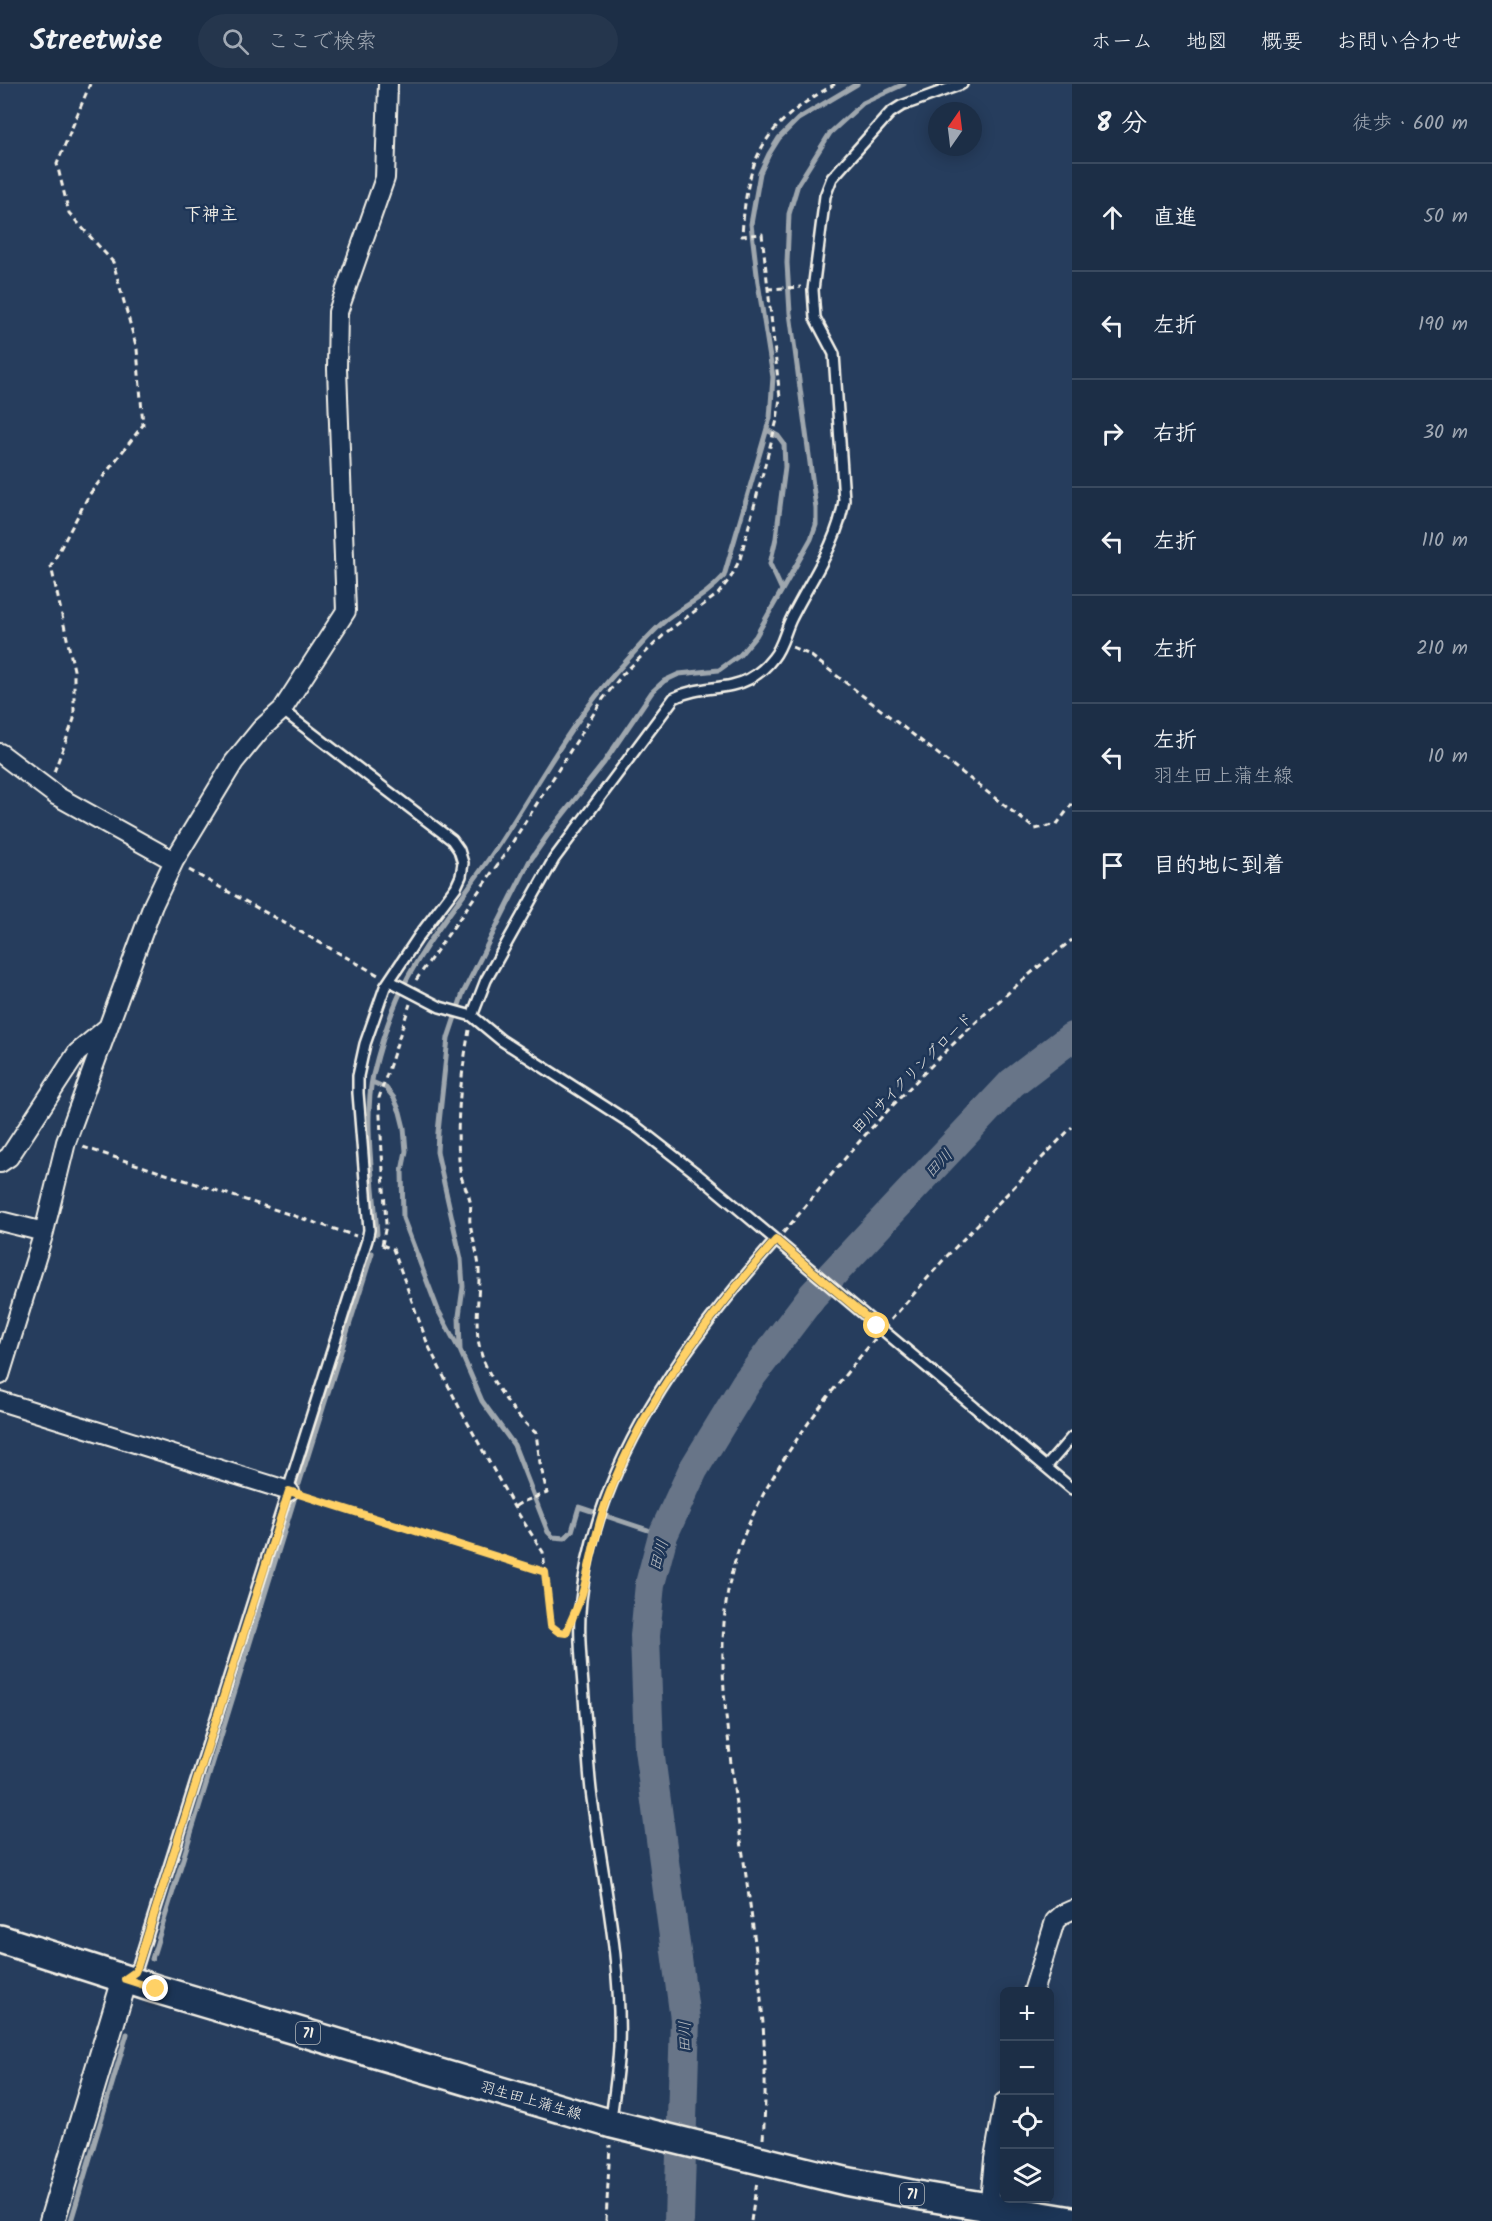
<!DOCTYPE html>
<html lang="ja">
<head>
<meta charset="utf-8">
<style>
  body { margin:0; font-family:Kalam,"Klee One",sans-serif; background:#25364d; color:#f1f3f6 }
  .controls { position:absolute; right:18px; bottom:18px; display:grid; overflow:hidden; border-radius:9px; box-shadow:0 3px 15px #0003 }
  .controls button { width:54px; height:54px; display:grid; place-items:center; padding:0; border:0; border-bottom:2px solid #3a4a5f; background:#1c2e46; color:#f1f3f6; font:30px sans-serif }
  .compass { position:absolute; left:928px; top:18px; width:54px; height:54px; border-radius:50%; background:#1c2e46; box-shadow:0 3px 15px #0003; rotate:14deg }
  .stop { position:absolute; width:18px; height:18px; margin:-14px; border:4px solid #ffd166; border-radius:50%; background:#fff }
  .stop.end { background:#ffd166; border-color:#fff; box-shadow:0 2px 6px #0008 }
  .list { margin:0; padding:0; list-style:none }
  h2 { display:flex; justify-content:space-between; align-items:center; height:78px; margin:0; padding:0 24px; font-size:26px }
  h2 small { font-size:20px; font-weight:400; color:#a0a8b3 }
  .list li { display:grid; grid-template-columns:39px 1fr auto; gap:18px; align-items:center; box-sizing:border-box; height:108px; padding:0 24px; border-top:2px solid #3a4a5f }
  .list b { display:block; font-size:22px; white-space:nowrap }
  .list p { margin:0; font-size:20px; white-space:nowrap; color:#a0a8b3 }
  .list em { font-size:20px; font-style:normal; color:#a0a8b3 }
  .icon { flex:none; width:33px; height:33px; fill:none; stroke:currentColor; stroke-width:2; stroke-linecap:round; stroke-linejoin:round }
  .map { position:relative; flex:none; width:1072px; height:2137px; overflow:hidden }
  header { display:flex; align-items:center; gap:36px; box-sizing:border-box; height:84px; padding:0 30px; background:#1c2e46; border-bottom:2px solid #3a4a5f }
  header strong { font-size:28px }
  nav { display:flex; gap:33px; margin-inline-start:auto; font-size:21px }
  .search { width:420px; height:54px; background:#25364d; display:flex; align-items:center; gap:15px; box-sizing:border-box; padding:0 21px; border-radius:33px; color:#a0a8b3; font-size:22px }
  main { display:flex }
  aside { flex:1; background:#1c2e46 }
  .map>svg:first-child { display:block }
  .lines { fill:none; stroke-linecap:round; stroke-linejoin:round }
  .stream { stroke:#9fa7ae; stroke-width:5 }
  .river { stroke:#677588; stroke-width:30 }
  .lane-casing { stroke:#f4f1e8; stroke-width:14 }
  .street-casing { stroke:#f4f1e8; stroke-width:22 }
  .secondary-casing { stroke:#f4f1e8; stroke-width:28 }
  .primary-casing { stroke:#f4f1e8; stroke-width:32 }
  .path { stroke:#f4f1e8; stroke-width:3; stroke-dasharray:6 4.5; stroke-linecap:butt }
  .lane { stroke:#1d3557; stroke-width:9 }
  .street { stroke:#1d3557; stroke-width:18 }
  .secondary { stroke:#1d3557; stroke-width:24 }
  .primary { stroke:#1d3557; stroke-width:27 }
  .route { stroke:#ffd166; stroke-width:8 }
  .labels { text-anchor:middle; stroke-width:5; stroke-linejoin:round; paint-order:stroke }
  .shield { fill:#1d3557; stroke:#b4b9bc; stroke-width:1.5 }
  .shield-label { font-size:14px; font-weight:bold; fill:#f4f1e8 }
  .street-label { font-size:15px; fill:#f4f1e8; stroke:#1d3557 }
  .water-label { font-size:16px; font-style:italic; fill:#bcbfc2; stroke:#1d3557 }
  .quarter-label { font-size:18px; font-weight:bold; fill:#f4f1e8; stroke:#1d3557 }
</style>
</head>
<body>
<header>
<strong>Streetwise</strong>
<div class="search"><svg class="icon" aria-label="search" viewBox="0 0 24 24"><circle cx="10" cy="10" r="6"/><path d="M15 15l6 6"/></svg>ここで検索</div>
<nav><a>ホーム</a><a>地図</a><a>概要</a><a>お問い合わせ</a></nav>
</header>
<main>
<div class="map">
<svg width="1072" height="2137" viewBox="0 0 1072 2137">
  <rect width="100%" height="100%" fill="#263d5d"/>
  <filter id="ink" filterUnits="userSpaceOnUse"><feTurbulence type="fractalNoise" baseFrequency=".0167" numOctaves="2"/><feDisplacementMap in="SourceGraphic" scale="12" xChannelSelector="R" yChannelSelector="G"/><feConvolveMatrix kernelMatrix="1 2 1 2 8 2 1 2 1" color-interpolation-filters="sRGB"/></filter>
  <g filter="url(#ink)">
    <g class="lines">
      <path class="stream" d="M767,346L778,352L784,360L785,383L776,454L770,480L782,506
        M372,998L386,1004L394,1014L400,1028L404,1044L406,1067L402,1087L403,1134L438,1226L459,1265
        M377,1150C374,1104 363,1035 373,991C381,958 392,923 408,893C435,844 473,801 503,754C540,697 573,635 619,585C634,569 649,550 666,536C687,520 706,512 724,492L770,334L773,293L758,199L751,140L760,89L769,70L779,54L798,35L857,0
        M299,1400L372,1169
        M663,1451L579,1423L572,1447L565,1454L553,1453L548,1448L514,1361L482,1317L460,1266L459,1232L463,1203L461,1175L437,1068L438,1048L448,954L463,909L529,778L554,742L603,680L652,608L664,597L679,590L719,586L740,571L756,552L811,455L816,441V424L790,229L787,179L789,130L798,100L830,49L863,19L904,0
        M152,1875L294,1416
        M71,2137L127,1950"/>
      <path class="river" d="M679,2137L685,1935L649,1665L645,1552L650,1500L663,1451L693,1386L746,1299L813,1211L1012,999L1072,953"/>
      <g class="lane-casing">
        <path id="lane" d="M390,897L440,923L472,932L501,956L638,1044L697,1090L1072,1405
          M472,932L486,896L554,775L674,614C700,601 727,607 749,595C758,590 767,582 773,574C783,562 785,546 792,533C811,495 838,459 844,416L834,270L815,234L813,206L825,112L832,94L890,29L901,22L962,0
          M1046,1383L1072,1353
          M129,1892L138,1881L367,1156L369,1146L358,1009V992L365,960L385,903L419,852L456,803L461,792L463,779L459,766L452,756L282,626
          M612,2027C615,2005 618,1984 619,1962C622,1883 604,1799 593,1721C588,1691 588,1659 585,1628C583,1592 577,1553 581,1516C596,1378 687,1257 776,1156"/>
      </g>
      <g class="street-casing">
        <path id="street" d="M0,669L57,712L174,777
          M0,1079L9,1073L77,969L107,944
          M0,1137L44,1148
          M0,1291L44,1148L66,1058L153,821L174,777L234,678L261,645L282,626L346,527L337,285L338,228L385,94L388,0
          M0,1317L289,1407
          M1033,1908L1055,1837L1063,1830L1072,1826
          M988,2137L994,2075L1004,2018"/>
      </g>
      <g class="secondary-casing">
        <path id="secondary" d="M52,2137L125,1895"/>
      </g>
      <g class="primary-casing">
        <path id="primary" d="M0,1855L156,1905L612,2040L845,2097L922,2112L1072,2137"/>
      </g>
      <path class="path" d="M767,205L801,203
        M792,563L810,571L1035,745L1057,740L1072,720
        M54,688L74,635V586L51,482L89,411L143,341L137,265L113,178L69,129L57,80L90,0
        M189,786L380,892
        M416,896L505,770L603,615L623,590L668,547L718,510L731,493L740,475L777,336L780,314L762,150L742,152C747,71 763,41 835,0
        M469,946C461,993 455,1039 460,1087C461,1097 468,1106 470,1117C472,1124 469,1132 470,1139C472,1154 478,1169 479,1184C480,1214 472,1246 483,1275C492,1299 516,1333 536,1349L540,1379L547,1409L522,1418L514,1423
        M83,1063L356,1152
        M783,1149C815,1112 845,1072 878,1037C938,973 1003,909 1072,856
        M382,1161L386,1141L379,1014L410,920
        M382,1161L393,1165L428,1261L460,1325L514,1423L543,1468L551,1542L559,1548H566
        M891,1236L946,1173L1072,1043
        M305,1412L544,1488
        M763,2055C773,1931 745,1803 731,1680C723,1607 714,1530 741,1459C769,1385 824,1315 875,1255
        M606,2137L610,2061
        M751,2137L757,2097"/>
      <use href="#lane" class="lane"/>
      <use href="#street" class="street"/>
      <use href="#secondary" class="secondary"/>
      <use href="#primary" class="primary"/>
    </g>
  </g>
  <g class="lines" filter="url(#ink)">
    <path class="route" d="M156,1905L125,1895L135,1888L138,1881L289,1407L545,1488L551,1542L559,1548L566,1549C571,1535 579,1521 583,1507C592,1475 596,1442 609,1410C645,1316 709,1232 776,1156L877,1242"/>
  </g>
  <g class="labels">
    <g class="shield">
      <rect x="296" y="1938" width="24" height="22" rx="4.5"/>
      <rect x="900" y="2099" width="24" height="22" rx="4.5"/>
    </g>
    <g class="shield-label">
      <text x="308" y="1954">71</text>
      <text x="912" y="2115">71</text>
    </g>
    <g class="street-label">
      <text transform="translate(912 989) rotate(-45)" y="5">田川サイクリングロード</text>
      <text transform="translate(531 2016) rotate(16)" y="5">羽生田上蒲生線</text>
    </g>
    <g class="water-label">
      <text transform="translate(938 1079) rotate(-47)" y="6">田川</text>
      <text transform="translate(658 1471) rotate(-74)" y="6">田川</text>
      <text transform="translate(684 1953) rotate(-90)" y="6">田川</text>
    </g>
    <g class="quarter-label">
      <text x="211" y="136">下神主</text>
    </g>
  </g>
</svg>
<div class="controls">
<button>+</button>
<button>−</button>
<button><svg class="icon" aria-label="locate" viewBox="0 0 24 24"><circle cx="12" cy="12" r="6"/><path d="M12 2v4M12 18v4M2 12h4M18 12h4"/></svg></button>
<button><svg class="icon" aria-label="layers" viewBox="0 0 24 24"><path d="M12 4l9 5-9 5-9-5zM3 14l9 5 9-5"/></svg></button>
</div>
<svg class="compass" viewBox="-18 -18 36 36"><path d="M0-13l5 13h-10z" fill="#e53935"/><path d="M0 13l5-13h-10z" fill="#a0a8b3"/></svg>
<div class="stop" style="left:877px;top:1242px"></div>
<div class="stop end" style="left:156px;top:1905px"></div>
</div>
<aside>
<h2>8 分<small>徒歩 · 600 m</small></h2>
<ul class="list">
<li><svg class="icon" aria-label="ahead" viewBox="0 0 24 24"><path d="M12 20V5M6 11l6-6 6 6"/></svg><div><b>直進</b></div><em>50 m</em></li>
<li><svg class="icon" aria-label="left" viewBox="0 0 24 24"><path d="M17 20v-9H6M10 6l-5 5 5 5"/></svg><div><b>左折</b></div><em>190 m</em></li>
<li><svg class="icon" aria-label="right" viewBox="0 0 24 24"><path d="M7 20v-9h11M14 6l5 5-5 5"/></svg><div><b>右折</b></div><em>30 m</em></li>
<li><svg class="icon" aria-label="left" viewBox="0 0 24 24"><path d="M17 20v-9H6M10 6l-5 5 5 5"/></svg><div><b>左折</b></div><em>110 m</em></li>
<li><svg class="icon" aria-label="left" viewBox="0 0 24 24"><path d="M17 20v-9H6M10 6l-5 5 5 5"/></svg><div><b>左折</b></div><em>210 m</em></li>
<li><svg class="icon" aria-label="left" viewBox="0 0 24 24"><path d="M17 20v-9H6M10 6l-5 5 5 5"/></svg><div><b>左折</b><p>羽生田上蒲生線</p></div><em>10 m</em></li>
<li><svg class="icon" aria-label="arrive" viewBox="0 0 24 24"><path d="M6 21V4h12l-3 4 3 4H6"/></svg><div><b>目的地に到着</b></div></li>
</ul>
</aside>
</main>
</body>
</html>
